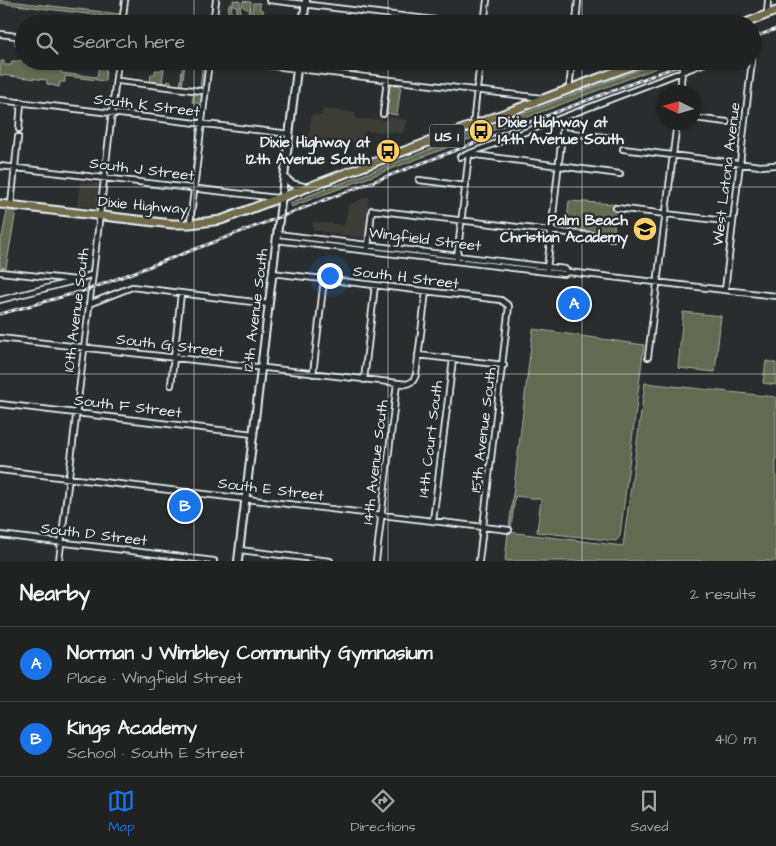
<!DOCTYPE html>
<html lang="en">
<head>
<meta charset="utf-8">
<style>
  body { margin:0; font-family:"Architects Daughter",sans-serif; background:#2d2f2f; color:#f1f3f6 }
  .compass { position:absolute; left:656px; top:85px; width:45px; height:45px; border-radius:50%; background:#202222; box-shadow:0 1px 4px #0004; rotate:275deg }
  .you { position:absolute; left:329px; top:275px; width:18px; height:18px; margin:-12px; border:4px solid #fff; border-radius:50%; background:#1a73e8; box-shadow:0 0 0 8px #1a73e833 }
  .badge { display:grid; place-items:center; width:32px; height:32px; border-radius:50%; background:#1a73e8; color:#fff; font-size:16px; font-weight:700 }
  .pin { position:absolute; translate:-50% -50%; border:2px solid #fff; box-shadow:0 1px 5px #0006 }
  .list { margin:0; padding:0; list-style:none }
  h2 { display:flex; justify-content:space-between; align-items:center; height:65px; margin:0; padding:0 20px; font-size:21px }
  h2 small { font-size:16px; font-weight:400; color:#a2a4a5 }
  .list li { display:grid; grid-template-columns:32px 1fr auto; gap:15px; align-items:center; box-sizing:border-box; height:75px; padding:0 20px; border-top:1px solid #3d3f40 }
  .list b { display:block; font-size:19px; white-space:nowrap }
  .list p { margin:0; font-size:16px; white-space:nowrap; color:#a2a4a5 }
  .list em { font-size:16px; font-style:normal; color:#a2a4a5 }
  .icon { flex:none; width:28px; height:28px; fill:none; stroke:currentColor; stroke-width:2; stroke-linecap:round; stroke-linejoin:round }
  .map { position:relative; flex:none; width:776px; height:561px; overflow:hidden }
  .search { position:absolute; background:#202222; box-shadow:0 1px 4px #0004; left:15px; right:15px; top:15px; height:55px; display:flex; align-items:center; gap:12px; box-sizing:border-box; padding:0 18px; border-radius:28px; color:#a2a4a5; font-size:19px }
  .sheet { height:215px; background:#202222 }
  nav { display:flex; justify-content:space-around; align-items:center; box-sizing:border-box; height:70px; border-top:1px solid #3d3f40; background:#202222; font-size:14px; color:#a2a4a5 }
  nav a { display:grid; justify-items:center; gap:2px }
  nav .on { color:#1a73e8 }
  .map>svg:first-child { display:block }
  .built { fill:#3e3c39 }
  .green { fill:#626a51; stroke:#a5aea4 }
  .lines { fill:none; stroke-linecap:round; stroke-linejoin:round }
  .street-casing { stroke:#e8f1f8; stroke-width:8 }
  .secondary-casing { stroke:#e8f1f8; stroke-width:10 }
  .primary-casing { stroke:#e8f1f8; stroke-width:11 }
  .street { stroke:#2a2d2e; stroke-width:4.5 }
  .secondary { stroke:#2a2d2e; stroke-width:6 }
  .primary { stroke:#736c4b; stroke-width:7 }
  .rail-casing { stroke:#e8f1f8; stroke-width:3 }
  .rail { stroke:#2a2d2e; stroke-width:1; stroke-dasharray:4; stroke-linecap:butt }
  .grid { fill:none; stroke:#e8f1f8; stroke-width:1; stroke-opacity:0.55 }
  .labels { text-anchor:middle; stroke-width:4.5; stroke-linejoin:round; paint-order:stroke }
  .shield { fill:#2a2d2e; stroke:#afb6bb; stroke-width:1 }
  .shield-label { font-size:14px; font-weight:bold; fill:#e8f1f8 }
  .street-label { font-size:15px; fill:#e8f1f8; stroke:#2a2d2e }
  .poi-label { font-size:15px; font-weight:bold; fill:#e8f1f8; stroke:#2a2d2e; text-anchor:end }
</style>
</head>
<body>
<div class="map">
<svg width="776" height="561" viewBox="0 0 776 561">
  <rect width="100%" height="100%" fill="#2a2d2e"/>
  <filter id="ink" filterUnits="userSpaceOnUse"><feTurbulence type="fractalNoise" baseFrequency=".02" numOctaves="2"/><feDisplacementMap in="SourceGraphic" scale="10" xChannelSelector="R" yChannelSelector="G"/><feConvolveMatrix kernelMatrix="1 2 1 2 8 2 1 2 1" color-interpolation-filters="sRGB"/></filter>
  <g filter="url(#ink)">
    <path class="built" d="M323,109L355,113L356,119L388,120L390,117L407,120L403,133L365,131L362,143L308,137L312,114L322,116Z
      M80,182L99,184L96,208L77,206Z
      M369,196L365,238L313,230V222L345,225L348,205Z"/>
    <path class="green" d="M0,0L120,14L119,18L0,3Z
      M233,0L240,1L241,20H245L249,10L242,6L243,1L251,2L249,24H226L229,23L227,20L229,4H232L231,16L236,17L237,6L233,5Z
      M253,3H260V10H263L264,17H274V21H276L277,18L284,22L285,17L290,18V24H256L252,17Z
      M15,40L24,41L23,60L30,61L32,67H40L41,61H62L61,73L97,77L99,66L106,68L105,81L65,76V82H60L59,87L47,84V80L0,75L1,61H4V65H11L12,61H21L23,46L15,45Z
      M156,61H171L165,62L162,82L167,84L168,81H171V86L180,87L183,61H195L194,65L185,64L182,86L200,89L203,62H206L200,113H195L199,110L198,103L192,102L194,92L129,83V80L150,83L151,74H155V70H162L163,64Z
      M662,61H675L291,207L289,203Z
      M390,85H401L397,115L386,113Z
      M569,201L615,204L614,234L566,229Z
      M7,211H16L6,268L0,267V237H2Z
      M683,312L721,316L715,372L678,368Z
      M533,329L644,345L620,536L616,541L537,532L541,499L515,496L511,528H509Z
      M766,361L776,363V385L763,383Z
      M645,383L776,397V561H505L508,532L623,546Z"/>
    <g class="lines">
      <g class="street-casing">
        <path id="street" d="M269,0L468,24
          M767,15L768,0
          M122,24L125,0
          M213,24L216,0
          M484,24L487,0
          M576,24L578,0
          M0,34L24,37
          M752,51V57
          M231,61L542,98
          M119,81L201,91
          M569,90L572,61
          M680,92L683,61
          M0,100L290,134
          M383,114L387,80
          M694,118L727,122
          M473,126L480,61
          M19,129L21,102
          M562,132L621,139
          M623,149L760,166L776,165
          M460,157L710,61
          M0,166L277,198
          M419,180L466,186
          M11,205L18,137
          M616,208L733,222
          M190,224L209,61
          M277,234L565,269L568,272
          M276,240L564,274L568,272L776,296
          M368,247L372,210L612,238
          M457,258L469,154L620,174
          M547,269L564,117
          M0,272L76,280L93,274
          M272,273L501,300L509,306L479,561
          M725,290L752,61
          M0,300L74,281
          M89,304L132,287L269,304
          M0,338L407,384L413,381L416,375L426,291
          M418,355L504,365
          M648,357L677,122
          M313,374L324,279
          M364,380L375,285
          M171,385L181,293
          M0,404L253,434
          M0,470L509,530
          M433,521L453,359
          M0,535L214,561
          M240,550L330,561
          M59,561L118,61
          M376,561L397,383"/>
      </g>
      <g class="secondary-casing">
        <path id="secondary" d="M303,24L306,0
          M285,178L292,184L308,188
          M238,561L298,61"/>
      </g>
      <g class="primary-casing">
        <path id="primary" d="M743,24L776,11
          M0,204L172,224H190L221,220L644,61"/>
      </g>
      <use href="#street" class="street"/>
      <use href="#secondary" class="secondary"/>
      <use href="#primary" class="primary"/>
      <g class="rail-casing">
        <path id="rail" d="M752,38L776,29
          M0,314L90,289L691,61"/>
      </g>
      <use href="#rail" class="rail"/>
    </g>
  </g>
  <path class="grid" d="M194,0V24M388,0V24M582,0V24M194,61V561M388,61V561M582,61V561M0,187H776M0,374H776"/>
  <defs>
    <g id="bus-disc" transform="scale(1.25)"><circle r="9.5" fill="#ffd166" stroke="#2a2d2e"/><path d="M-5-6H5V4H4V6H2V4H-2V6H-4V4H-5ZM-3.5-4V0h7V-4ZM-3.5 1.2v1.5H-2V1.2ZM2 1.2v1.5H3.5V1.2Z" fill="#111"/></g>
    <g id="school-disc" transform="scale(1.25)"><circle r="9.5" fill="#ffd166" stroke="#2a2d2e"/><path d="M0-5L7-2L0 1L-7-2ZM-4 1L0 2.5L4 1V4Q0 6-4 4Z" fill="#111"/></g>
  </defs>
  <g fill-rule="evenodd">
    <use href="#bus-disc" x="481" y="131"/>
    <use href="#bus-disc" x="388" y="151"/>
    <use href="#school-disc" x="645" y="229"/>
  </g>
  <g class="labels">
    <rect class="shield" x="429.5" y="124.5" width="35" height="23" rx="4"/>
    <g class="shield-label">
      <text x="447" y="141">US 1</text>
    </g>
    <g class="street-label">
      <text transform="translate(147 105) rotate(7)" y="5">South K Street</text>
      <text transform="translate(142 169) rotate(7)" y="5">South J Street</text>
      <text transform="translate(726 174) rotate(-83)" y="5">West Latona Avenue</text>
      <text transform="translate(143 205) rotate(5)" y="5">Dixie Highway</text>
      <text transform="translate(425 239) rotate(7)" y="5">Wingfield Street</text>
      <text transform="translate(406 277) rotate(7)" y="5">South H Street</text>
      <text transform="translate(76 310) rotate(-83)" y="5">10th Avenue South</text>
      <text transform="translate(255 310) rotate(-83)" y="5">12th Avenue South</text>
      <text transform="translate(170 345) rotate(7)" y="5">South G Street</text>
      <text transform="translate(128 406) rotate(7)" y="5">South F Street</text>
      <text transform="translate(483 430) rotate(-83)" y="5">15th Avenue South</text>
      <text transform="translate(430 439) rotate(-83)" y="5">14th Court South</text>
      <text transform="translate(375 462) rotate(-83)" y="5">14th Avenue South</text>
      <text transform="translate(271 489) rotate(7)" y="5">South E Street</text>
      <text transform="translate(94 534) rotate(7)" y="5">South D Street</text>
    </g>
    <g class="poi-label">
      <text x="498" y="127" text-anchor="start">Dixie Highway at<tspan x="498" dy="17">14th Avenue South</tspan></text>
      <text x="370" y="147">Dixie Highway at<tspan x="370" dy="17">12th Avenue South</tspan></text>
      <text x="628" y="225">Palm Beach<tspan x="628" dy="17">Christian Academy</tspan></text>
    </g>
  </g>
</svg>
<svg class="compass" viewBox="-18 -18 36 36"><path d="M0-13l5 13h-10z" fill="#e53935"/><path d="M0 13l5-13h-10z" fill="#a2a4a5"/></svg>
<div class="you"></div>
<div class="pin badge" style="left:574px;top:304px">A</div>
<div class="pin badge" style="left:185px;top:506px">B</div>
<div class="search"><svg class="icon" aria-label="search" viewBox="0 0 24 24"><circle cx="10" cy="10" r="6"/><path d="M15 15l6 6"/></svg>Search here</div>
</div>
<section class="sheet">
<h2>Nearby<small>2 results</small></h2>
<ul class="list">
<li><span class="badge">A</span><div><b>Norman J Wimbley Community Gymnasium</b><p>Place · Wingfield Street</p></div><em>370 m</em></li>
<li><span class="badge">B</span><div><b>Kings Academy</b><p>School · South E Street</p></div><em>410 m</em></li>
</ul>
</section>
<nav>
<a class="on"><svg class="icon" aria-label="map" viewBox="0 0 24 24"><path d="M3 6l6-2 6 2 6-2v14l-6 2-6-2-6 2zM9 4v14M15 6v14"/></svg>Map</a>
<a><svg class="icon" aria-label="directions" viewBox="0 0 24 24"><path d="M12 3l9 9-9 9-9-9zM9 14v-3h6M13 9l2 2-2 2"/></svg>Directions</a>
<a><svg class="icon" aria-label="saved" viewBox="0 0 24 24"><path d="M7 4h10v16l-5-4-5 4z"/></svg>Saved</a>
</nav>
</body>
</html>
